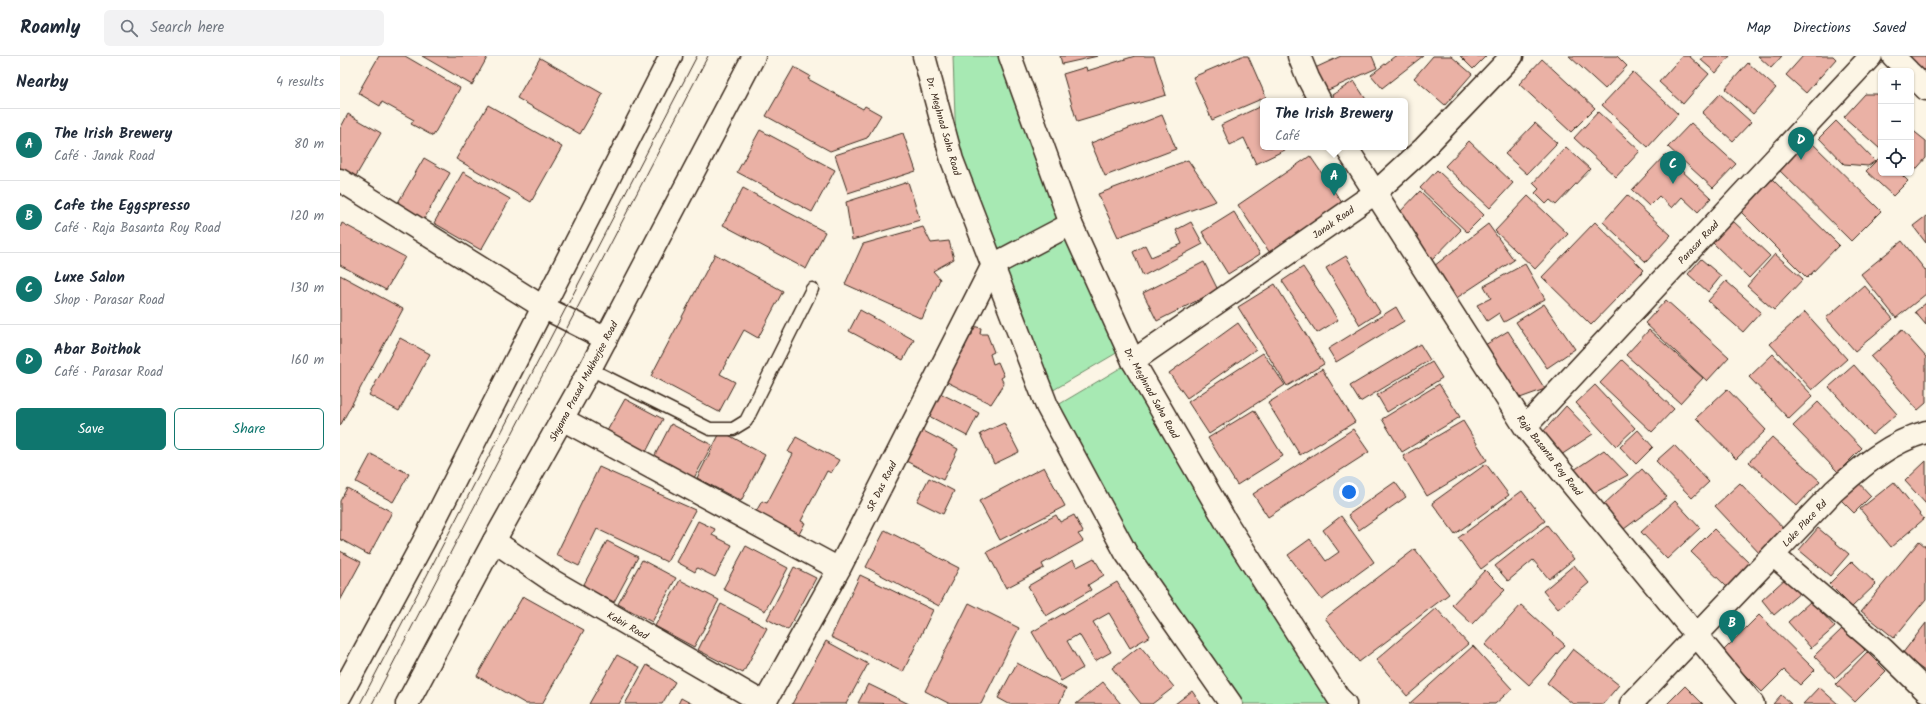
<!DOCTYPE html>
<html lang="en">
<head>
<meta charset="utf-8">
<style>
  body { margin:0; font-family:Kalam,sans-serif; background:#f2f2f3; color:#1f2937 }
  .controls { position:absolute; right:12px; top:12px; display:grid; overflow:hidden; border-radius:6px; box-shadow:0 1px 3px #0004 }
  .controls button { width:36px; height:36px; display:grid; place-items:center; padding:0; border:0; border-bottom:1px solid #e0e1e3; background:#fff; color:#1f2937; font:20px sans-serif }
  .you { position:absolute; left:1009px; top:436px; width:14px; height:14px; margin:-10px; border:3px solid #fff; border-radius:50%; background:#1a73e8; box-shadow:0 0 0 6px #1a73e833 }
  .badge { display:grid; place-items:center; width:26px; height:26px; border-radius:50%; background:#0f766e; color:#fff; font-size:13px; font-weight:700 }
  .pin { position:absolute; translate:-50% -33px; filter:drop-shadow(0 1px 2px #0008) }
  .pin::after { content:''; position:absolute; top:21px; width:14px; height:12px; background:inherit; clip-path:polygon(0 0,100% 0,50% 100%) }
  .popup { position:absolute; left:920px; top:42px; width:148px; height:52px; box-sizing:border-box; display:grid; place-content:center; border-radius:6px; background:#fff; filter:drop-shadow(0 1px 3px #0005); font-size:13px; white-space:nowrap; color:#747a83 }
  .popup b { font-size:15px; color:#1f2937 }
  .popup::after { content:''; position:absolute; left:50%; top:100%; margin-left:-8px; border:8px solid transparent; border-top-color:#fff }
  .list { margin:0; padding:0; list-style:none }
  h2 { display:flex; justify-content:space-between; align-items:center; height:52px; margin:0; padding:0 16px; font-size:17px }
  h2 small { font-size:13px; font-weight:400; color:#747a83 }
  .list li { display:grid; grid-template-columns:26px 1fr auto; gap:12px; align-items:center; box-sizing:border-box; height:72px; padding:0 16px; border-top:1px solid #e0e1e3 }
  .list b { display:block; font-size:15px; white-space:nowrap }
  .list p { margin:0; font-size:13px; white-space:nowrap; color:#747a83 }
  .list em { font-size:13px; font-style:normal; color:#747a83 }
  .actions { display:flex; gap:8px; padding:12px 16px }
  .actions a { flex:1; padding:9px 0; border:1px solid #0f766e; border-radius:6px; text-align:center; font-size:14px; color:#0f766e }
  .actions .main { background:#0f766e; color:#fff }
  .icon { flex:none; width:22px; height:22px; fill:none; stroke:currentColor; stroke-width:2; stroke-linecap:round; stroke-linejoin:round }
  .map { position:relative; flex:none; width:1586px; height:648px; overflow:hidden }
  header { display:flex; align-items:center; gap:24px; box-sizing:border-box; height:56px; padding:0 20px; background:#fff; border-bottom:1px solid #e0e1e3 }
  header strong { font-size:19px }
  nav { display:flex; gap:22px; margin-inline-start:auto; font-size:14px }
  .search { width:280px; height:36px; background:#f2f2f3; display:flex; align-items:center; gap:10px; box-sizing:border-box; padding:0 14px; border-radius:6px; color:#747a83; font-size:15px }
  main { display:flex }
  aside { flex:1; background:#fff }
  .map>svg:first-child { display:block }
  .green { fill:#a7e9b3; stroke:#718a68 }
  .building { fill:#eab1a5; stroke:#3b2a1e }
  .lines { fill:none; stroke-linecap:round; stroke-linejoin:round }
  .service-casing { stroke:#3b2a1e; stroke-width:15 }
  .minor-casing { stroke:#3b2a1e; stroke-width:25 }
  .tertiary-casing { stroke:#3b2a1e; stroke-width:25 }
  .primary-casing { stroke:#3b2a1e; stroke-width:25 }
  .service { stroke:#fcf5e5; stroke-width:12 }
  .minor { stroke:#fcf5e5; stroke-width:22 }
  .tertiary { stroke:#fcf5e5; stroke-width:22 }
  .primary { stroke:#fcf5e5; stroke-width:22 }
  .tram { stroke:#3b2a1e; stroke-width:1 }
  .labels { text-anchor:middle; stroke-width:3.5; stroke-linejoin:round; paint-order:stroke }
  .street-label { font-size:10px; fill:#3b2a1e; stroke:#fcf5e5 }
</style>
</head>
<body>
<header>
<strong>Roamly</strong>
<div class="search"><svg class="icon" aria-label="search" viewBox="0 0 24 24"><circle cx="10" cy="10" r="6"/><path d="M15 15l6 6"/></svg>Search here</div>
<nav><a>Map</a><a>Directions</a><a>Saved</a></nav>
</header>
<main>
<aside>
<h2>Nearby<small>4 results</small></h2>
<ul class="list">
<li><span class="badge">A</span><div><b>The Irish Brewery</b><p>Café · Janak Road</p></div><em>80 m</em></li>
<li><span class="badge">B</span><div><b>Cafe the Eggspresso</b><p>Café · Raja Basanta Roy Road</p></div><em>120 m</em></li>
<li><span class="badge">C</span><div><b>Luxe Salon</b><p>Shop · Parasar Road</p></div><em>130 m</em></li>
<li><span class="badge">D</span><div><b>Abar Boithok</b><p>Café · Parasar Road</p></div><em>160 m</em></li>
</ul>
<div class="actions"><a class="main">Save</a><a>Share</a></div>
</aside>
<div class="map">
<svg width="1586" height="648" viewBox="0 0 1586 648">
  <rect width="100%" height="100%" fill="#fcf5e5"/>
  <filter id="ink" filterUnits="userSpaceOnUse"><feTurbulence type="fractalNoise" baseFrequency=".025" numOctaves="2"/><feDisplacementMap in="SourceGraphic" scale="8" xChannelSelector="R" yChannelSelector="G"/><feConvolveMatrix kernelMatrix="1 2 1 2 8 2 1 2 1" color-interpolation-filters="sRGB"/></filter>
  <g filter="url(#ink)">
    <path class="green" d="M613,0H661L785,292L710,336L616,92Z
      M792,305L998,648H898L791,492L718,349Z"/>
    <path class="building" d="M39,0H65L120,32L93,80L71,68L74,64L42,46L40,50L18,37Z
      M82,0H148L132,29Z
      M720,0H758L722,8Z
      M795,0H814L826,39L737,66L723,18L746,11L747,15Z
      M902,0H908L926,41L872,64L853,21Z
      M1001,0H1032L1037,12L986,35L975,12Z
      M1055,0H1083L1042,32L1031,19Z
      M1093,0H1111L1132,18L1105,49L1074,22Z
      M1120,0H1146L1133,13Z
      M1229,0H1277L1287,10L1265,33Z
      M1342,0H1349L1369,18L1343,48L1319,26Z
      M1364,0H1390L1376,17L1361,4Z
      M1418,0H1442L1431,12Z
      M1463,0H1493L1496,3L1466,37L1446,19Z
      M1566,0H1586V23Z
      M200,2L263,38L240,78L177,42Z
      M1202,3L1255,52L1231,76L1179,28Z
      M1408,7L1436,32L1413,58L1385,33Z
      M454,11L470,20L468,23L523,53L525,50L541,59L527,82L490,95L426,60Z
      M1293,16L1338,58L1308,91L1262,49Z
      M1014,25L1027,45H996L992,39Z
      M1380,38L1411,66L1393,85L1362,57Z
      M1525,38H1537L1541,42L1540,93L1504,61Z
      M148,49L222,91L191,146L116,103Z
      M923,49V91L949,92L916,108L904,82L890,89L881,69Z
      M1258,56L1300,95L1276,121L1234,82Z
      M8,58L41,77L13,125L0,117V73Z
      M822,59L836,93L765,120L751,87Z
      M1496,65L1535,105L1528,110L1504,108L1479,82Z
      M1195,67L1217,87L1187,118L1165,98Z
      M1351,67L1396,108L1373,132L1328,91Z
      M1571,73L1586,85V102L1571,119L1569,117H1571Z
      M420,74L495,114L472,156L397,116Z
      M563,77L576,115L508,137L495,99Z
      M1464,79L1541,155L1511,185L1434,109Z
      M1129,85L1173,127L1150,152L1105,110Z
      M1226,91L1250,113L1216,149L1210,144L1206,148L1195,137L1199,133L1193,127Z
      M1325,99L1371,142L1358,156L1342,141L1332,152L1319,140L1309,150L1292,134Z
      M970,100L1005,151L932,200L898,149Z
      M1541,100V117H1560L1568,125L1553,140L1526,115Z
      M84,102L110,117L83,165L56,150Z
      M848,104L876,145L778,181L758,138Z
      M1097,114L1144,159L1127,176L1080,132Z
      M123,116L170,143L141,194L94,167Z
      M1429,120L1499,189L1467,222L1397,152Z
      M568,126L580,164L512,184L506,146Z
      M403,132L485,176L466,213L383,169Z
      M1080,135L1121,174L1091,205L1059,157Z
      M1287,139L1331,179L1306,206L1263,166Z
      M1188,140L1228,178L1195,213L1155,175Z
      M894,156L920,198L888,218L862,176Z
      M1586,160V187L1573,170Z
      M1393,165L1430,200L1409,222L1372,186Z
      M851,166L863,188L803,220L793,196L805,189L811,201L842,188L836,174Z
      M1255,166L1304,214L1251,269L1202,221Z
      M2,167L65,201L46,234L0,209V172Z
      M1148,168L1174,204L1115,243L1094,210Z
      M583,171L591,187L609,185L614,203L593,215L600,223L582,263L505,228L523,188Z
      M1562,185L1586,215V238L1556,262L1521,218Z
      M375,198L443,235L418,282L404,274L380,318L395,326L379,356L311,320Z
      M1435,198L1463,223L1434,254L1407,230Z
      M1006,200L1040,256L1020,269L986,212Z
      M1361,203L1381,220L1368,236L1348,218Z
      M864,206L878,234L817,265L803,237Z
      M1185,208L1205,243L1164,266L1159,257L1147,265L1137,249L1151,242L1144,230Z
      M963,211L998,264L977,277L942,225Z
      M0,219L63,253L0,370Z
      M1386,225L1421,256L1403,276L1368,245Z
      M935,228L984,308L947,330L898,251Z
      M1524,229L1553,263L1515,295L1486,262Z
      M1326,244L1389,301L1367,325L1305,267Z
      M1586,247V269L1575,256Z
      M1204,248L1235,293L1207,312L1176,266Z
      M1056,251L1064,265L996,306L988,293Z
      M520,254L574,284L563,304L509,275Z
      M1465,256L1507,303L1472,334L1430,288Z
      M898,267L916,293L847,342L829,317Z
      M633,270L641,272L640,278H647L654,296L650,298L653,308L658,306L664,320L661,322L664,328L651,348L605,325L617,296L621,298L625,292L627,278L632,279Z
      M1309,274L1363,322L1340,347L1286,299Z
      M1562,274L1586,301V347L1578,354L1531,301Z
      M1168,275L1205,333L1180,342L1145,289Z
      M60,282L90,298L59,355L29,339Z
      M1080,288L1090,304L1020,346L1010,330Z
      M923,297L945,329L869,378L848,346Z
      M1433,298L1473,340L1449,363L1409,321Z
      M1282,304L1334,353L1312,376L1260,327Z
      M1092,306L1102,322L1047,356L1037,339Z
      M1514,309L1557,358L1532,379L1489,331Z
      M982,313L1015,366L960,399L928,347Z
      M1099,328L1120,361L1062,396L1042,363Z
      M1255,329L1295,372L1276,390L1236,347Z
      M1387,333L1426,374L1396,403L1356,362Z
      M596,335L639,357L627,380L585,358Z
      M285,343L323,363L306,396L267,375Z
      M1478,346L1522,392L1498,416L1453,370Z
      M1226,350L1253,378L1221,399L1202,377Z
      M914,354L943,400L897,429L868,382Z
      M1123,365L1147,404L1087,440L1063,400Z
      M664,367L679,396L654,408L640,378Z
      M331,368L372,389L354,422L314,401Z
      M578,372L618,393L603,424L562,403Z
      M1013,373L1029,396L928,461L913,438Z
      M1298,374L1313,391L1296,408L1280,391Z
      M381,375L425,399L401,445L357,422Z
      M456,381L499,404L491,417L487,415L461,465L465,467L457,482L414,459L422,445L427,447L453,398L448,396Z
      M1432,381L1480,425L1457,450L1409,406Z
      M1334,389L1369,426L1352,442L1316,405Z
      M1264,394L1288,419L1252,438L1234,414Z
      M31,398L69,418L53,446L16,426Z
      M1586,405V448L1565,425Z
      M1146,408L1169,439L1115,478L1092,447Z
      M259,411L355,454L327,506L257,473L239,510L216,499Z
      M704,411L725,450L660,484L639,445Z
      M1302,413L1327,441L1284,473L1263,449Z
      M589,422L614,435L603,458L577,445Z
      M1516,424L1531,440L1514,457L1498,441Z
      M1055,426L1066,441L1019,474L1008,459Z
      M1554,426L1584,463L1551,491L1520,453Z
      M1400,427L1447,476L1421,499L1375,450Z
      M7,432L52,456L29,499L0,483V445Z
      M1182,435L1205,465L1141,513L1118,482Z
      M1335,445L1360,472L1327,503L1301,476Z
      M716,459L720,466L734,459L743,476L738,478L743,485L702,508L704,512L666,532L647,496Z
      M1001,460L1034,506L982,544L948,499L970,483L986,505L999,496L983,474Z
      M358,465L375,473L372,479L392,489L375,521L357,512L355,516L337,506Z
      M1207,469L1234,503L1209,523L1193,504L1168,525L1155,510Z
      M1478,472L1509,498L1490,520L1459,494Z
      M1374,473L1410,508L1387,531L1351,496Z
      M545,474L619,512L599,550L526,511Z
      M267,485L298,501L274,546L243,530Z
      M1579,485L1586,491V543L1554,582L1521,555Z
      M406,490L448,512L425,555L383,533Z
      M1075,493L1109,538L1019,606L985,562Z
      M0,495L21,506L0,545Z
      M754,502L764,519L748,529L751,534L706,560L688,530L733,504L737,511Z
      M302,504L336,522L312,566L278,548Z
      M1512,505L1536,528L1512,551L1489,528Z
      M1234,509L1249,527L1218,553L1203,535Z
      M454,511L476,522L448,574L427,563Z
      M1145,514L1165,534L1132,568L1112,549Z
      M520,519L593,554L563,616L491,581Z
      M1447,521L1461,536L1434,559L1422,544Z
      M340,524L379,544L354,591L315,570Z
      M777,526L810,580L790,592L769,557L753,566L771,596L755,605L739,578L727,585L743,612L721,625L692,576Z
      M183,540L244,574L202,648H186L137,620Z
      M1471,545L1495,571L1471,592L1448,566Z
      M629,547L679,572L641,648H610L585,635Z
      M381,548L427,572L403,617L358,594Z
      M1181,549L1225,589L1189,629L1145,589Z
      M1096,552L1128,588L1067,640L1036,604Z
      M1419,559L1475,614L1460,629L1444,614L1422,636L1382,596Z
      M1586,567V616L1562,598Z
      M1503,572L1525,594L1495,622L1474,600Z
      M486,585L528,608L506,648H452Z
      M800,590L834,631L812,648H801L772,612Z
      M1133,590L1172,633L1155,648H1069Z
      M1233,593L1279,629L1263,648H1233L1207,627Z
      M1527,596L1546,615L1515,646L1496,628Z
      M277,599L300,611L279,648H249Z
      M677,607L726,633L719,648H669L658,642Z
      M307,609L335,626L322,648H285Z
      M763,626L781,648H736Z
      M528,628L569,648L518,647Z
      M1345,630L1363,648H1327Z
      M1479,631L1498,648H1463Z
      M852,635L861,648H835Z
      M1441,639L1451,648H1433Z
      M341,642L352,648H338Z"/>
    <g class="lines">
      <g class="service-casing">
        <path id="service" d="M250,313L370,373H393L406,365L472,233"/>
      </g>
      <g class="minor-casing">
        <path id="minor" d="M959,0L968,22L980,45
          M1553,0L1568,15
          M1571,18L1586,33
          M1006,91L1185,371L1413,648
          M0,124L203,251L266,283
          M793,305L1035,137L1084,92L1172,0
          M222,363L499,513
          M1185,371L1531,0
          M154,485L211,524L425,648
          M1433,499L1543,593L1586,635
          M424,648L499,513L653,209L731,168
          M1291,648L1494,435C1521,411 1550,386 1586,376"/>
      </g>
      <g class="tertiary-casing">
        <path id="tertiary" d="M584,0L612,104L707,350L786,497L891,648
          M670,0L731,168L793,305L889,471L998,641L1005,648"/>
      </g>
      <g class="primary-casing">
        <path id="primary" d="M0,640L84,485L331,0
          M67,648L154,485L250,313L414,0"/>
      </g>
      <use href="#service" class="service"/>
      <use href="#minor" class="minor"/>
      <use href="#tertiary" class="tertiary"/>
      <use href="#primary" class="primary"/>
      <path class="tram" d="M20,648L357,0
        M32,648L368,0"/>
    </g>
  </g>
  <g class="labels">
    <g class="street-label">
      <text transform="translate(604 70) rotate(74)" y="4">Dr. Meghnad Saha Road</text>
      <text transform="translate(993 166) rotate(-35)" y="4">Janak Road</text>
      <text transform="translate(1358 186) rotate(-47)" y="4">Parasar Road</text>
      <text transform="translate(243 325) rotate(-62)" y="4">Shyama Prasad Mukherjee Road</text>
      <text transform="translate(812 337) rotate(61)" y="4">Dr. Meghnad Saha Road</text>
      <text transform="translate(1210 399) rotate(52)" y="4">Raja Basanta Roy Road</text>
      <text transform="translate(541 430) rotate(-63)" y="4">SR Das Road</text>
      <text transform="translate(1464 467) rotate(-47)" y="4">Lake Place Rd</text>
      <text transform="translate(288 569) rotate(30)" y="4">Kabir Road</text>
    </g>
  </g>
</svg>
<div class="controls">
<button>+</button>
<button>−</button>
<button><svg class="icon" aria-label="locate" viewBox="0 0 24 24"><circle cx="12" cy="12" r="6"/><path d="M12 2v4M12 18v4M2 12h4M18 12h4"/></svg></button>
</div>
<div class="you"></div>
<div class="pin badge" style="left:994px;top:140px">A</div>
<div class="popup"><b>The Irish Brewery</b>Café</div>
<div class="pin badge" style="left:1392px;top:587px">B</div>
<div class="pin badge" style="left:1333px;top:128px">C</div>
<div class="pin badge" style="left:1461px;top:104px">D</div>
</div>
</main>
</body>
</html>
